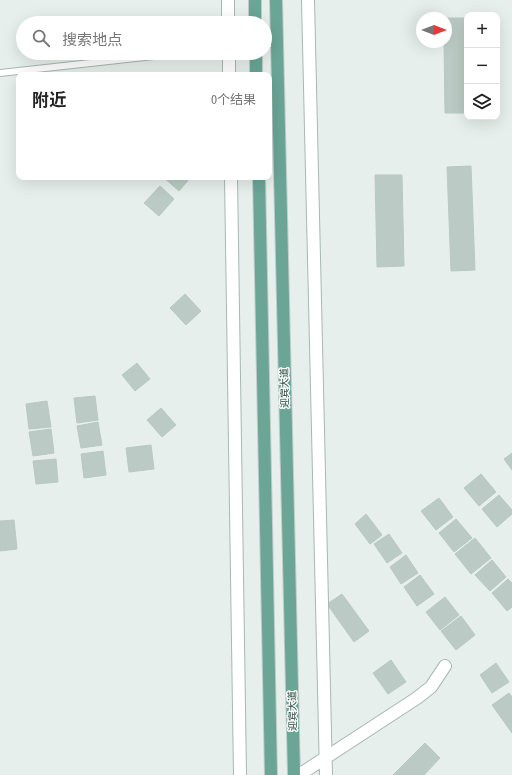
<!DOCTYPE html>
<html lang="zh">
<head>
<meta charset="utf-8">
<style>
  body { margin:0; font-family:"Asap Condensed","Noto Sans SC",sans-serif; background:#f2f2f2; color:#222 }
  .controls { position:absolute; right:12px; top:12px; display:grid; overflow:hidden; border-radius:8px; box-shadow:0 4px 16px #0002 }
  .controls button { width:36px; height:36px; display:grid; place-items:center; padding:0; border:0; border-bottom:1px solid #e0e0e0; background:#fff; color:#222; font:20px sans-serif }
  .compass { position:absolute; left:416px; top:12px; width:36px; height:36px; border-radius:50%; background:#fff; box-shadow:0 4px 16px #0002; rotate:90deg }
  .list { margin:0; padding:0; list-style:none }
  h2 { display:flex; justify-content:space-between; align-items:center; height:52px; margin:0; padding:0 16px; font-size:17px }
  h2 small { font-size:13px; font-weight:400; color:#767676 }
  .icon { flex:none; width:22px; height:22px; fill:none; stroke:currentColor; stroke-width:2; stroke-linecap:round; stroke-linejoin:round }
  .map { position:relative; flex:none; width:512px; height:775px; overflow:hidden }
  .search { position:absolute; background:#fff; box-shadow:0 4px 16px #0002; left:16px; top:16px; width:256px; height:44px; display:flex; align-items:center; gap:10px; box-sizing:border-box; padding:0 14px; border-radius:22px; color:#767676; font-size:15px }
  .panel { position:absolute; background:#fff; box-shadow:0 4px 16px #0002; left:16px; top:72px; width:256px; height:108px; border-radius:8px }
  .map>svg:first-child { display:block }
  .building { fill:#bbcac4; stroke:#b8c9c2 }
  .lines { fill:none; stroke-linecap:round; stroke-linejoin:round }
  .lane-casing { stroke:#a8b8b2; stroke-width:8 }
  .street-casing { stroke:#a8b8b2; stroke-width:14 }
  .primary-casing { stroke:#c2cac8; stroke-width:14 }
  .lane { stroke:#fff; stroke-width:6 }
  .street { stroke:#fff; stroke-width:12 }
  .primary { stroke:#6aa596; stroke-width:12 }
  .labels { text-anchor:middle; stroke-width:3; stroke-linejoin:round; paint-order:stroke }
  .street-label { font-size:10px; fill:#24423a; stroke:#f7fbf9 }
</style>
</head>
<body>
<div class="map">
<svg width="512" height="775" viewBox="0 0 512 775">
  <rect width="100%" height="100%" fill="#e6efeb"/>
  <path class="building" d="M446,18H467V113H445L444,42H446Z
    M471,166L475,270L451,271L447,167Z
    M375,175H402L404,266L377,267Z
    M163,177H191L179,191Z
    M160,186L174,199L159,216L144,203Z
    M185,294L201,311L186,325L170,308Z
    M137,363L150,379L135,391L122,375Z
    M95,396L98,420L77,423L74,398Z
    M47,401L51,427L29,429L26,404Z
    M161,408L176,425L162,437L147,420Z
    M98,422L102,445L81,448L77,426Z
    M51,429L54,453L33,456L29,432Z
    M151,445L154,469L129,472L126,448Z
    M103,451L106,475L84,478L81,454Z
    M512,453V470L504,459Z
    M56,459L58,482L36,484L33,461Z
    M481,474L496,492L479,506L464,488Z
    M499,495L512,510V514L497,527L482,509Z
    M439,498L453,517L436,530L421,511Z
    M366,514L382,535L370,544L355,524Z
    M456,519L472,538L454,552L439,533Z
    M14,520L17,549L0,551V521Z
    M389,534L402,553L387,563L374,544Z
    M475,538L491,558L471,574L455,554Z
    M406,555L418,573L401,584L390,567Z
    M492,560L506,577L490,591L475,575Z
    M420,575L434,594L417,606L404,587Z
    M508,579L512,583V607L507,611L492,593Z
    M342,594L369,631L354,642L327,604Z
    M445,597L459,615L440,630L426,612Z
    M461,616L475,635L456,650L441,631Z
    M391,660L406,682L388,694L373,673Z
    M496,663L509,682L492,693L480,675Z
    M509,693L512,697V733L492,705Z
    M425,743L440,758L424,775H393Z"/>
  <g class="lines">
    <g class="lane-casing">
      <path id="lane" d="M265,44H278
        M0,73L181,53"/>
    </g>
    <g class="street-casing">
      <path id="street" d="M228,0V23
        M308,0L326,775
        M229,53V75
        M231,177L240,775
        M299,775L417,698L431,687L445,666"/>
    </g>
    <g class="primary-casing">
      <path id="primary" d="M255,0V23
        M276,0L294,775
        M256,53V75
        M259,177L271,775"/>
    </g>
    <use href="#lane" class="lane"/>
    <use href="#street" class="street"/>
    <use href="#primary" class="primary"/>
  </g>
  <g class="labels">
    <g class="street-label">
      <text transform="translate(284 388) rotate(-91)" y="4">迎宾大道</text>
      <text transform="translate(292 711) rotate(-91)" y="4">迎宾大道</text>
    </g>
  </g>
</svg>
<div class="controls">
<button>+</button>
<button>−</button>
<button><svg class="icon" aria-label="layers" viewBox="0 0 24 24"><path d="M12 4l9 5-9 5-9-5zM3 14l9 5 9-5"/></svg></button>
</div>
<svg class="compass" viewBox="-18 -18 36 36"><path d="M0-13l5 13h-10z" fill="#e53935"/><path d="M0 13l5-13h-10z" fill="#767676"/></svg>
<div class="search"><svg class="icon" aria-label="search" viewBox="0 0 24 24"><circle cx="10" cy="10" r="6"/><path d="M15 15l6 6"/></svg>搜索地点</div>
<section class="panel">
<h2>附近<small>0个结果</small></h2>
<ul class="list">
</ul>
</section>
</div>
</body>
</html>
